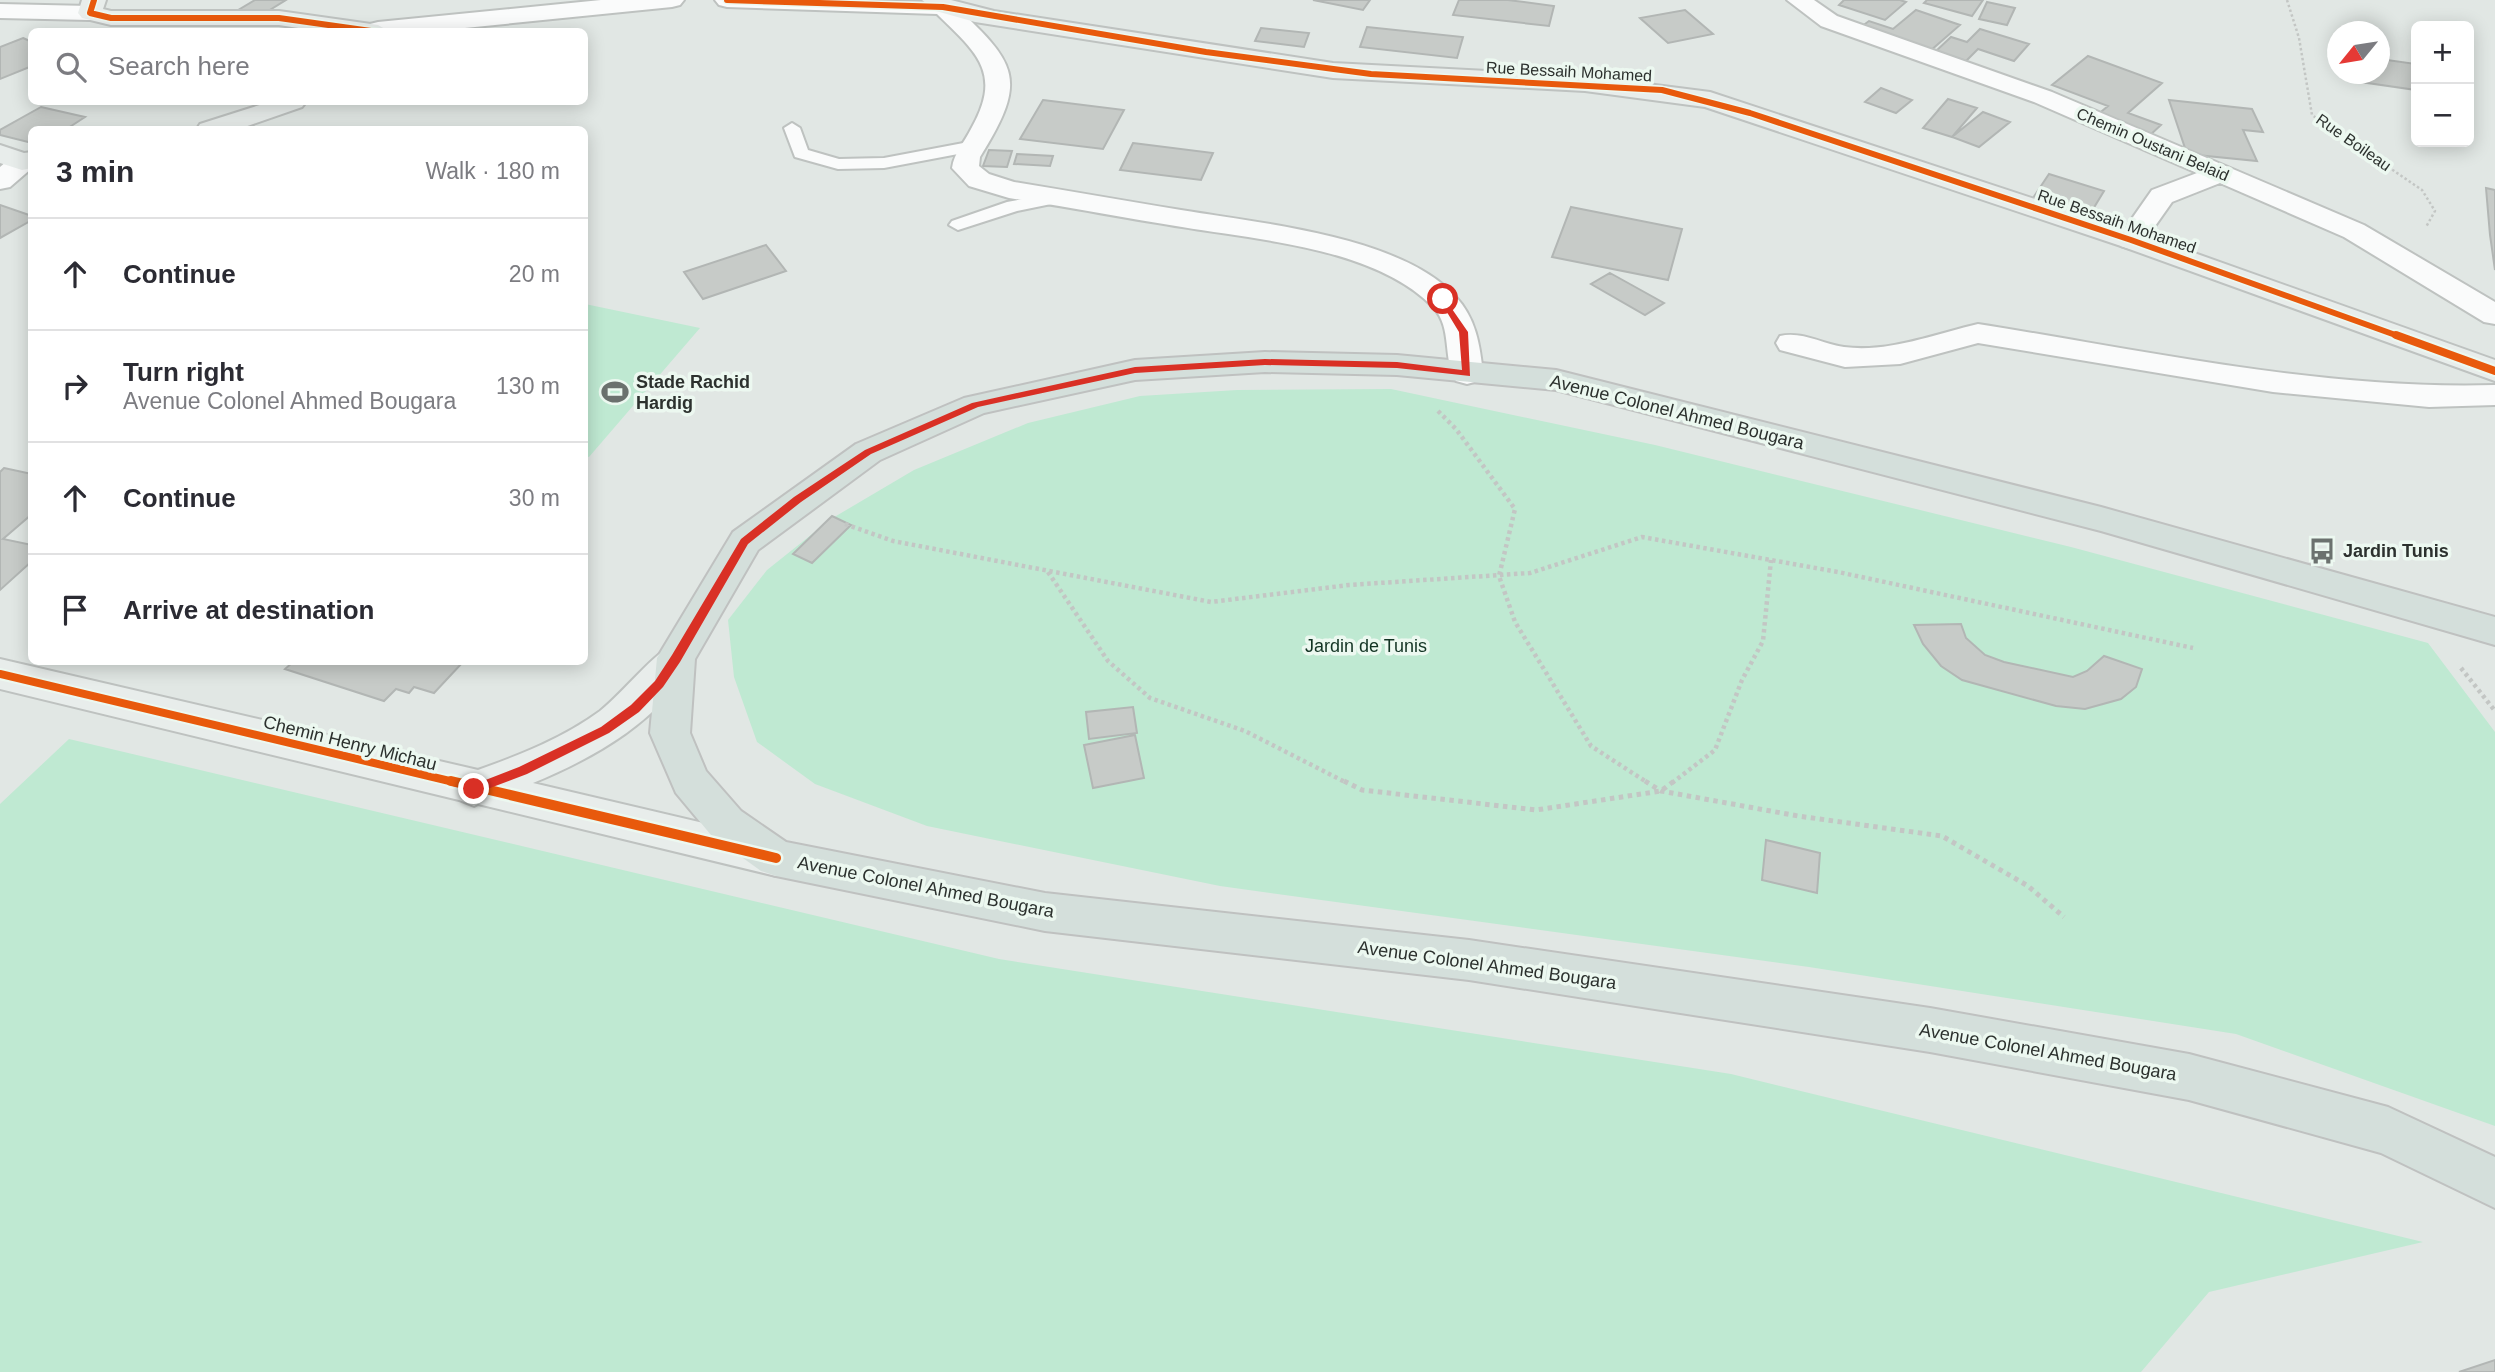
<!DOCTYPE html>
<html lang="en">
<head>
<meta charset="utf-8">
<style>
  body { margin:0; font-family:Helvetica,sans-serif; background:#f7f7f7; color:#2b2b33 }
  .controls { position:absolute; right:21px; top:21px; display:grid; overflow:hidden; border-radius:10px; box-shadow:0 4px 18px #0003 }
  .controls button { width:63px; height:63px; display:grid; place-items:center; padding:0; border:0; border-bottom:2px solid #e1e1e2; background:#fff; color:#2b2b33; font:35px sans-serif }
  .compass { position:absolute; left:2327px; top:21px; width:63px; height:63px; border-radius:50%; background:#fff; box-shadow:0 4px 18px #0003; rotate:240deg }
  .stop { position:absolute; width:21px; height:21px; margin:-16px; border:5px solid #d93025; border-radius:50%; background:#fff }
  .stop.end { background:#d93025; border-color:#fff; box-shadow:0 2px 7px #0008 }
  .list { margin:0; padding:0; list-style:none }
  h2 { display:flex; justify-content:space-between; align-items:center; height:91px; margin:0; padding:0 28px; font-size:30px }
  h2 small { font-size:23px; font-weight:400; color:#7c7c81 }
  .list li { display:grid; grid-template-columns:46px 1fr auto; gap:21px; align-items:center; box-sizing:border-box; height:112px; padding:0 28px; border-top:2px solid #e1e1e2 }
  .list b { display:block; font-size:26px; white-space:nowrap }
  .list p { margin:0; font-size:23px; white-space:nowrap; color:#7c7c81 }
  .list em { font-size:23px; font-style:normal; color:#7c7c81 }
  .icon { flex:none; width:38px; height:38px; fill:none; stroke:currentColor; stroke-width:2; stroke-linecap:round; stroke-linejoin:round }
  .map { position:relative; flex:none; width:2495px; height:1372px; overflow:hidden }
  .search { position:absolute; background:#fff; box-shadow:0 4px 18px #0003; left:28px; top:28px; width:560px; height:77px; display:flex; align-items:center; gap:18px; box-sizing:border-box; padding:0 24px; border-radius:10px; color:#7c7c81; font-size:26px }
  .panel { position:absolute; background:#fff; box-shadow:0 4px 18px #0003; left:28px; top:126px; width:560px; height:539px; border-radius:10px }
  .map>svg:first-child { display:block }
  .green { fill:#bfe9d2 }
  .building { fill:#c7cbc8; stroke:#b2b6b4; stroke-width:2 }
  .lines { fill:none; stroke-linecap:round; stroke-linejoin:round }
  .lane-casing { stroke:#bec2c0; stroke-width:4 }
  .street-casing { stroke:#bec2c0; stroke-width:4 }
  .secondary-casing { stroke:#bec2c0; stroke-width:4 }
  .primary-casing { stroke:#bfc1c0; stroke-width:4 }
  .path-far2 { stroke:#c3c6c4; stroke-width:2.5; stroke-dasharray:2.5 2.5; stroke-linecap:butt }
  .path-far1 { stroke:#c3c6c4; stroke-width:4.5; stroke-dasharray:3.5 3.5; stroke-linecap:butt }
  .path { stroke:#c3c6c4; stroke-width:5; stroke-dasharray:4.5 4.5; stroke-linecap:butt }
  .lane { fill:#fafbfb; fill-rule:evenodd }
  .street { fill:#fafbfb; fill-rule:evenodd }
  .secondary { fill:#e8edeb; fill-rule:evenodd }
  .primary { fill:#d4dfdb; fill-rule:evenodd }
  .cycleway-far2-casing { stroke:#ecf8f0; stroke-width:9 }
  .cycleway-far1-casing { stroke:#ecf8f0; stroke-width:12 }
  .cycleway-casing { stroke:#ecf8f0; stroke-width:15 }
  .cycleway-far2 { stroke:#e8590c; stroke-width:6 }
  .cycleway-far1 { stroke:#e8590c; stroke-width:8 }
  .cycleway { stroke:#e8590c; stroke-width:10 }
  .route { fill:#d93025 }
  .labels { text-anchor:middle; stroke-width:7; stroke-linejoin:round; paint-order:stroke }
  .far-street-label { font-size:16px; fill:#2c312e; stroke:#ecf8f0 }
  .poi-label { font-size:18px; font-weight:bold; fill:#2c312e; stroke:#ecf8f0; text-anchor:start }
  .street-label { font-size:18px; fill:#2c312e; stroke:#ecf8f0 }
  .park-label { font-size:18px; fill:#123323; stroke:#ecf8f0 }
</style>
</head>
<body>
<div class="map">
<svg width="2495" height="1372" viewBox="0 0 2495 1372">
  <rect width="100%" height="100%" fill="#e1e7e4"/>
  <path class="green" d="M585,304L700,328L589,457L584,456Z
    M1391,389L1655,445L2071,547L2428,643L2495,732V1126L2236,1034L1809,967L1220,886L927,826L815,784L757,742L734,677L728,620L767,570L831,519L914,470L1028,423L1140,396L1237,390Z
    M69,739L999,959L1731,1074L2423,1242L2209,1292L2141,1372H0V804Z"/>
  <path class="building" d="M255,0H286L260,16L235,12Z
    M1313,0H1370L1363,10Z
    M1459,0H1508L1554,6L1549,26L1453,15Z
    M1844,0H1900L1906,2L1885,20L1839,5Z
    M1927,0H1983L1972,16L1924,3Z
    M1987,2L2015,8L2007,25L1979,19Z
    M1685,10L1713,34L1668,43L1640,18Z
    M1916,10L1960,25L1930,51L1861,27L1869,21L1893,29Z
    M1367,27L1463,37L1457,58L1360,47Z
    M1261,28L1309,33L1304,47L1255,41Z
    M1980,29L2029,44L2014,61L1978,49L1966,61L1936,51L1951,37L1967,42Z
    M23,38L32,42V66L0,79V47Z
    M2088,56L2162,83L2128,113L2161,125L2149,136L2096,116L2108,106L2052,85Z
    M2380,59L2416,64V90L2347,80L2345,74H2380Z
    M1881,88L1912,100L1896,113L1865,102Z
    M1948,99L1977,108L1952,137L1923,128Z
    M1043,100L1124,110L1103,149L1020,139Z
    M2169,100L2252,109L2263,132L2243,130L2257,161L2187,154Z
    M41,107L85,117L65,130H32V143L0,135V130Z
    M1983,112L2010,122L1979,147L1952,137Z
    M1133,143L1213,153L1201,180L1120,170Z
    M989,150L1012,151L1007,167L983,166Z
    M1017,154L1053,156L1050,166L1014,164Z
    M2049,174L2104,191L2087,219L2031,201Z
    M2486,188L2495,190V270L2490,235Z
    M0,205L32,216V220L0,238Z
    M1571,207L1682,229L1668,280L1552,257Z
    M766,245L786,271L703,299L684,272Z
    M1610,273L1664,303L1645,315L1591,284Z
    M4,468L32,474V514L3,539L32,545V561L0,590V472Z
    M832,516L851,525L812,563L793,554Z
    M1961,624L1966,638L1985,655L2004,662L2073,677L2087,671L2104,656L2142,669L2136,687L2121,699L2085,709L2056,706L1962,680L1941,666L1923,644L1914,625Z
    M293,662H463L434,693L414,687L409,693L396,689L384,701L285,669Z
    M1133,707L1137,733L1089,739L1086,712Z
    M1135,735L1144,778L1093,788L1084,745Z
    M1766,840L1820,853L1817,893L1762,880Z
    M2495,1360V1372H2459Z"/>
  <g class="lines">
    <g class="lane-casing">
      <path id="lane" d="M792,123L800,128L808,150L839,159L884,158L974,141L982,146L974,151L884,168L838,169L795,157L784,128Z
        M1055,193L1064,198L1061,202L1017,211L958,230L949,225L952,221L1007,202Z"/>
    </g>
    <g class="street-casing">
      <path id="street" d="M601,0H684L680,5L672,7L425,32L366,29L370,24L378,22Z
        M715,0L951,2C1016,63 1030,77 980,157L979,166L989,174L1014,182C1069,191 1125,201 1181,210C1258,223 1401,236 1455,296C1476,318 1480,345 1483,374L1478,381L1467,384L1456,381C1442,359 1453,328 1433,307C1376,248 1259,240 1182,227C1125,218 1067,207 1009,198L969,186L952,168C954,153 964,143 971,129C1003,73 977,53 937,14L727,7L719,5Z
        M1787,0H1814L1837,16L2052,92L2364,225L2495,302V324L2484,322L2344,237L2220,183L2172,202L2141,246L2131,249L2121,246L2117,240L2152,190L2197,173L2034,102L1821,26Z
        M0,4L90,6L98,8L102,13L98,18L90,20L0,18Z
        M22,154L31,156L32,168L10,187L0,189V167L13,156Z
        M1978,324C2149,351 2321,390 2495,385V405L2429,407L2273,392L1978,343L1900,364L1845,367L1780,350L1776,343L1780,336C1802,331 1822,344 1844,347C1888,353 1935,334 1978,324Z"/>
    </g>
    <g class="secondary-casing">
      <path id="secondary" d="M82,0H106L103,9L111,11H279L378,25L390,32H324L279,25H111L82,18L78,13Z
        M922,0H951L994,11L1333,63L1585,76L1710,92L2141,234L2495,360V381L2121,246L1705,107L1585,91L1333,78L975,22L936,11Z
        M269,102H306L302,107L236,130H196L200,124Z
        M0,145L24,153L32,152V168L22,170L0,163Z
        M676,644L689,648L695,658C661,720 596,757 533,783L776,840L791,845L797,858L791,871L776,876L478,804L474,806L459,800L0,689V659L478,770C520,755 563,738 600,711C622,694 656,650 676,644Z"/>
    </g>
    <g class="primary-casing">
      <path id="primary" d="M1265,352L1397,355L1556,370L2101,507L2495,617V645L2101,531L1556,390L1397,375L1265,372L1135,380L984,413L880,460L758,550L695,659L690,733L706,771L741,811L786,842L1045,893L1469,940L1930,1008L2189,1054L2388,1107L2495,1157V1208L2381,1153L2189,1100L1930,1052L1469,980L1045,931L776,876L761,871L711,835L676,793L650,733L657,658L733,532L856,444L964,398L1135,360Z"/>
    </g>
    <path class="path-far2" d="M2287,0L2299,38L2312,115L2422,190L2435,211L2426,227"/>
    <path class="path-far1" d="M1438,411L1456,429L1515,509L1499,576L1515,622L1591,746L1648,783
      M845,524L893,541L1211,602L1349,585L1530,573L1642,537L1838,572L2193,648
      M1048,572L1108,661L1150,698L1245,731L1347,783
      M2461,668L2495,711
      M1672,783L1715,750L1742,680L1763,641L1771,560"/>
    <path class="path" d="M1344,781L1362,790L1536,810L1661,791L1674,781
      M1645,781L1661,791L1798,816L1942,836L2028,886L2064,917"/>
    <use href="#lane" class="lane"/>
    <use href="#street" class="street"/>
    <use href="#secondary" class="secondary"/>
    <use href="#primary" class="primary"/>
    <g class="cycleway-far2-casing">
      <path id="cycleway-far2" d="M94,0L90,13L111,18H279L378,32
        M727,0L943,7L1206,52L1371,74L1662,90L1750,113L2131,240L2401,337"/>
    </g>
    <g class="cycleway-far1-casing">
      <path id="cycleway-far1" d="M2396,335L2495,371
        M0,674L458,783"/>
    </g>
    <g class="cycleway-casing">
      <path id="cycleway" d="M451,781L776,858"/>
    </g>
    <use href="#cycleway-far2" class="cycleway-far2"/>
    <use href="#cycleway-far1" class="cycleway-far1"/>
    <use href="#cycleway" class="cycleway"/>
  </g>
  <path class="route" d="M1443,296L1468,332L1470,376L1397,368L1265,365L1135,373L978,407L871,454L801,502L748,544L680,662L663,687L639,712L609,733L527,774L474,794L470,793V786L519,767L601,727L631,705L655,681L672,655L741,539L794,497L865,450L972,403L1135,367L1265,359L1397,362L1462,370L1459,332L1439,299Z"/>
  <defs>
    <g id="stadium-bare" transform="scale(2.1)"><path d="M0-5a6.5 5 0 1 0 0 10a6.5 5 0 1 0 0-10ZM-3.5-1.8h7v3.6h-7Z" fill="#6b716e" stroke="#ecf8f0" stroke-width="2.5" paint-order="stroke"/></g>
    <g id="bus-bare" transform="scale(2.1)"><path d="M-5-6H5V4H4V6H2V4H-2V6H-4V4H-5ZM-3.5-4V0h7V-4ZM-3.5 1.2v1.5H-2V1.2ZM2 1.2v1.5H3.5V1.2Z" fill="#6b716e" stroke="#ecf8f0" stroke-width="2.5" paint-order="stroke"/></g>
  </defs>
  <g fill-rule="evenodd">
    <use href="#stadium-bare" x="615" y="392"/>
    <use href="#bus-bare" x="2322" y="551"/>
  </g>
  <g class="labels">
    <g class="far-street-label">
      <text transform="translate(1569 71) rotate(3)" y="6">Rue Bessaih Mohamed</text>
      <text transform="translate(2354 142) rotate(35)" y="6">Rue Boileau</text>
      <text transform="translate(2153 144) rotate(23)" y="6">Chemin Oustani Belaid</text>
      <text transform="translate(2117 221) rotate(19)" y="6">Rue Bessaih Mohamed</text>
    </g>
    <g class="poi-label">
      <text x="636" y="388">Stade Rachid<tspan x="636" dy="21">Hardig</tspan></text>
      <text x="2343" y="557">Jardin Tunis</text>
    </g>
    <g class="street-label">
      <text transform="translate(1677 412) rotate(14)" y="6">Avenue Colonel Ahmed Bougara</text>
      <text transform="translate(350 743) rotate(14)" y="6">Chemin Henry Michau</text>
      <text transform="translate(926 887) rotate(11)" y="6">Avenue Colonel Ahmed Bougara</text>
      <text transform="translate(1487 965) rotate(8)" y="6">Avenue Colonel Ahmed Bougara</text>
      <text transform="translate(2048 1052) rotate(10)" y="6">Avenue Colonel Ahmed Bougara</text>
    </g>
    <g class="park-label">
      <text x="1366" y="652">Jardin de Tunis</text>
    </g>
  </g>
</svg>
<div class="controls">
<button>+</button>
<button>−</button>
</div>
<svg class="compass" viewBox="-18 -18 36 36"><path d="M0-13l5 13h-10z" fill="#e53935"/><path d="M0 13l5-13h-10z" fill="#7c7c81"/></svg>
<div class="stop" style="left:1443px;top:299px"></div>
<div class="stop end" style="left:474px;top:789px"></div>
<div class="search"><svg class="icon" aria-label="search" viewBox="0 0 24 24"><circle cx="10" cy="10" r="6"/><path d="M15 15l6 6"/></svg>Search here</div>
<section class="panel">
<h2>3 min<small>Walk · 180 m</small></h2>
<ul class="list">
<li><svg class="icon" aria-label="ahead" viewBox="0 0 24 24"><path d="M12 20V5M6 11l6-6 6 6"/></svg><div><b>Continue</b></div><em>20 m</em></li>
<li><svg class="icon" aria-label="right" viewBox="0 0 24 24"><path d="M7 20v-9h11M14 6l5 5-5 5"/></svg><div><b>Turn right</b><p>Avenue Colonel Ahmed Bougara</p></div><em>130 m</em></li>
<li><svg class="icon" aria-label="ahead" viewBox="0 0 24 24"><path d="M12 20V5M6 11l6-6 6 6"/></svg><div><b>Continue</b></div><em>30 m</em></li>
<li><svg class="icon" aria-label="arrive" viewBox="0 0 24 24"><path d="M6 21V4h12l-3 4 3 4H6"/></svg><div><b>Arrive at destination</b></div></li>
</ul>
</section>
</div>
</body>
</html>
